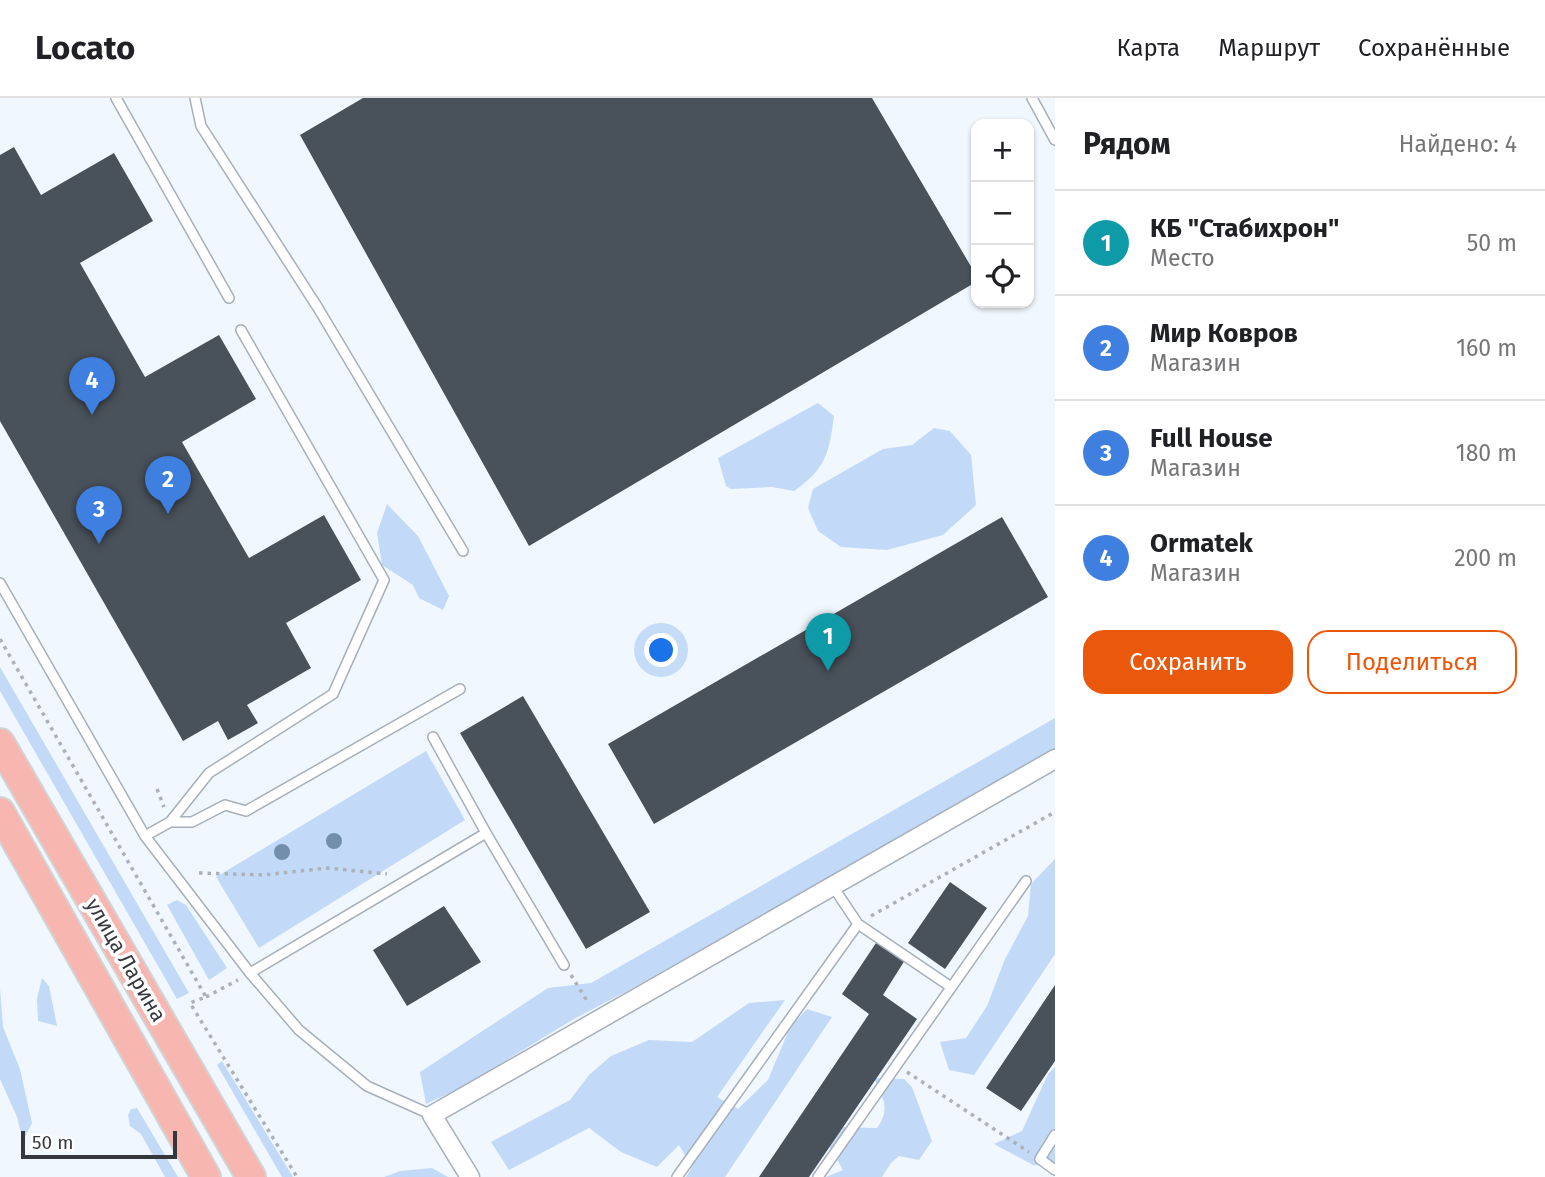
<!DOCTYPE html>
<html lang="ru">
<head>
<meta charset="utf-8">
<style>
  body { margin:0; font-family:"Fira Sans",sans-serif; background:#f2f2f2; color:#202124 }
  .controls { position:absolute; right:21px; top:21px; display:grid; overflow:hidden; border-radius:14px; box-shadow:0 2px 5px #0004 }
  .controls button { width:63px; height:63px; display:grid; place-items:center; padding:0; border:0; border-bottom:2px solid #e0e0e0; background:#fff; color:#202124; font:35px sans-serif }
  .scale { position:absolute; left:21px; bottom:18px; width:156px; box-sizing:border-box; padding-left:7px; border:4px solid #34373c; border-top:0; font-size:19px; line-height:24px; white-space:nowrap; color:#34373c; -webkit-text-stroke:5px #fff; paint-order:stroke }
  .you { position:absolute; left:662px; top:553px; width:24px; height:24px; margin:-18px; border:5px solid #fff; border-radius:50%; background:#1a73e8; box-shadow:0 0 0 10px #1a73e833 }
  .badge { display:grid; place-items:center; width:46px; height:46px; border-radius:50%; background:#ea580c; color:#fff; font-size:23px; font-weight:700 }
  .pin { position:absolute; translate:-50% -58px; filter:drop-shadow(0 2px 4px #0008) }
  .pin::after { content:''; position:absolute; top:37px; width:24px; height:21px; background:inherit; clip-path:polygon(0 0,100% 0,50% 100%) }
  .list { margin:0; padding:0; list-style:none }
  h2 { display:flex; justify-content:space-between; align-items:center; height:91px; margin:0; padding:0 28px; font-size:30px }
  h2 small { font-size:23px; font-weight:400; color:#757577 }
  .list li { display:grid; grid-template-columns:46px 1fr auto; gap:21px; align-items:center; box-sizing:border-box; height:105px; padding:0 28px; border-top:2px solid #e0e0e0 }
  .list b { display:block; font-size:26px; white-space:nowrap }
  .list p { margin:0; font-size:23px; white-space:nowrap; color:#757577 }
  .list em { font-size:23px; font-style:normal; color:#757577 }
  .actions { display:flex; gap:14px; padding:21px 28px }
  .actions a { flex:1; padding:16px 0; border:2px solid #ea580c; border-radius:21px; text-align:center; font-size:24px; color:#ea580c }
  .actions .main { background:#ea580c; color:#fff }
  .icon { flex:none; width:38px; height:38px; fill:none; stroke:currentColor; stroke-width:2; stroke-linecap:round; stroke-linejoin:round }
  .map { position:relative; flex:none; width:1055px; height:1079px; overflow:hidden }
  header { display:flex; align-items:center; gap:42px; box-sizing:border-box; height:98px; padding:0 35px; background:#fff; border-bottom:2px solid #e0e0e0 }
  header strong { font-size:33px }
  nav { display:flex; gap:38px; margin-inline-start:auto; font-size:24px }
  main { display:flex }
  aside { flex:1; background:#fff }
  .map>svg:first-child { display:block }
  .green { fill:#c2daf8 }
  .building { fill:#49515a }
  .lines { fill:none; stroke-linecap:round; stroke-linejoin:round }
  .service-casing { stroke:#a6afba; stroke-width:12 }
  .minor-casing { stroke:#a6afba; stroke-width:21 }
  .primary-casing { stroke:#d2d3d4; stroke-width:32 }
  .path { stroke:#acb1b8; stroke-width:3.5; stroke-dasharray:3.5 5; stroke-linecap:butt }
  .service { stroke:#fff; stroke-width:9 }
  .minor { stroke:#fff; stroke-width:18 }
  .primary { stroke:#f7b6b0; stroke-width:28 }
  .tree { fill:#728eac }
  .labels { text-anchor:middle; stroke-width:7; stroke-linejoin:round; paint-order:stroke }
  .street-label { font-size:21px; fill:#34373c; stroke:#fff }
</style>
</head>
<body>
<header>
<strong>Locato</strong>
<nav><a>Карта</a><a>Маршрут</a><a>Сохранённые</a></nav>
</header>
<main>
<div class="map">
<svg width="1055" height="1079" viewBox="0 0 1055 1079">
  <rect width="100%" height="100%" fill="#f1f7fe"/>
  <path class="green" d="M818,305L834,318C829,355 826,371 794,393L772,389L731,391L726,388L718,360Z
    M934,330L950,333L971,357L976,407L943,437L887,452L841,449L818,433L808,410L813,391L883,351L912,347Z
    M387,406L418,438L449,498L443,512L419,500L413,487L382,467L377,435Z
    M0,569L189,895L177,901L0,593Z
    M1055,620V651L631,891L574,921L462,989L426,1006L420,974L548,890L591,885Z
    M426,653L465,722L259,850L216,779Z
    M1055,761V856L974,977L949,972L940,944L966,940L987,908L1005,861L1028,818L1031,786Z
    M177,802L186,807L227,870L209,882L167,807Z
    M42,880L49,888L57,928L38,923L37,901Z
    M0,890L3,929L20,971L32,1025L23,1043L17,1019L0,981Z
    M785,902L717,999L738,1011L768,982L790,929L807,911L832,919L725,1079H686L692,1069L679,1047L657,1069L621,1054L589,1030L509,1072L491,1044L570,1002L589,977L611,958L649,942L692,944L749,905Z
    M222,963L293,1079H282L217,967Z
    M1055,969V1069L1033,1067L994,1046L1022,1033L1048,976Z
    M874,980L904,981L912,989L932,1043L919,1062L899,1058L891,1065L882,1079H826L843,1072L827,1045L843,1029L877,1030C891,1010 883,1001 874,980Z
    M137,1010L178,1079H165L141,1036L130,1028L128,1017L131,1011Z
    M432,1070L448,1079H384L400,1073Z"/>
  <path class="building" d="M363,0H872L976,177V184L529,448L300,37Z
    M14,49L41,97L114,55L153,123L80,165L145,279L219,237L256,301L182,344L249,460L324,417L361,482L286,525L311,570L247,607L258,625L228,642L218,623L183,643L0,323V57Z
    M1002,419L1048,499L654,726L608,646Z
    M523,598L650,814L586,851L460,635Z
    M950,784L987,810L945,871L908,845Z
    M444,808L481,864L407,908L373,852Z
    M878,842L905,862L883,897L917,921L809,1079H759L869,916L842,896Z
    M1055,887V963L1021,1013L986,990Z"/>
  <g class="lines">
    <g class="service-casing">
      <path id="service" d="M116,0L229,200
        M195,0L201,28L318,210L463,453
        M1032,0L1055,42
        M0,485L145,738L250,875L299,932L367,988L432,1017
        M170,724H192L225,707L246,713L460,591
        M486,735L564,867
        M145,738L170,724L209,675L333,596L384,482L241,232
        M858,826L951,889
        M250,875L486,735L433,639
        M1055,1037L1040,1061L1055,1072
        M677,1079L858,826L832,787
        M818,1079L1026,783"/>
    </g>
    <g class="minor-casing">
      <path id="minor" d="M470,1079L432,1017L1055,661"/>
    </g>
    <g class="primary-casing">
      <path id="primary" d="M0,645L251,1079
        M0,714L206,1079"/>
    </g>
    <path class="path" d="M0,541L206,899L190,905L297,1079
      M157,691L164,709
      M199,775L263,777L328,770L387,776
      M871,818L1055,714
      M571,877L589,906
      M206,899L238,882
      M907,974L1029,1054"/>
    <use href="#service" class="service"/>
    <use href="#minor" class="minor"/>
    <use href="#primary" class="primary"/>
  </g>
  <g class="tree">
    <circle cx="334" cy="743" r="8"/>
    <circle cx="282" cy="754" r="8"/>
  </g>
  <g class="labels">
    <g class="street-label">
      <text transform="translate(126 862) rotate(60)" y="7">улица Ларина</text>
    </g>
  </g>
</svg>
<div class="controls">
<button>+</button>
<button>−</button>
<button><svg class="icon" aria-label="locate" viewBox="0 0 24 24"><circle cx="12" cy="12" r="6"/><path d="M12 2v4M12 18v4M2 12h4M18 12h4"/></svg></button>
</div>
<div class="scale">50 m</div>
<div class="you"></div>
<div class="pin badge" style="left:828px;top:573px;background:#0f9aa8">1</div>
<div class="pin badge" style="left:168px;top:416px;background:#3f7fe0">2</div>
<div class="pin badge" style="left:99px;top:446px;background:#3f7fe0">3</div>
<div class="pin badge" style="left:92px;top:317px;background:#3f7fe0">4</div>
</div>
<aside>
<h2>Рядом<small>Найдено: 4</small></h2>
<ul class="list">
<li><span class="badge" style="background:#0f9aa8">1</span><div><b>КБ &quot;Стабихрон&quot;</b><p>Место</p></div><em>50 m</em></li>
<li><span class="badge" style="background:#3f7fe0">2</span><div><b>Мир Ковров</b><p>Магазин</p></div><em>160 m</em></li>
<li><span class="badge" style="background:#3f7fe0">3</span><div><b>Full House</b><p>Магазин</p></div><em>180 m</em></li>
<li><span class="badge" style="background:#3f7fe0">4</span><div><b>Ormatek</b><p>Магазин</p></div><em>200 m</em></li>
</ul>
<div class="actions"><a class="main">Сохранить</a><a>Поделиться</a></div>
</aside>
</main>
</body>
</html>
